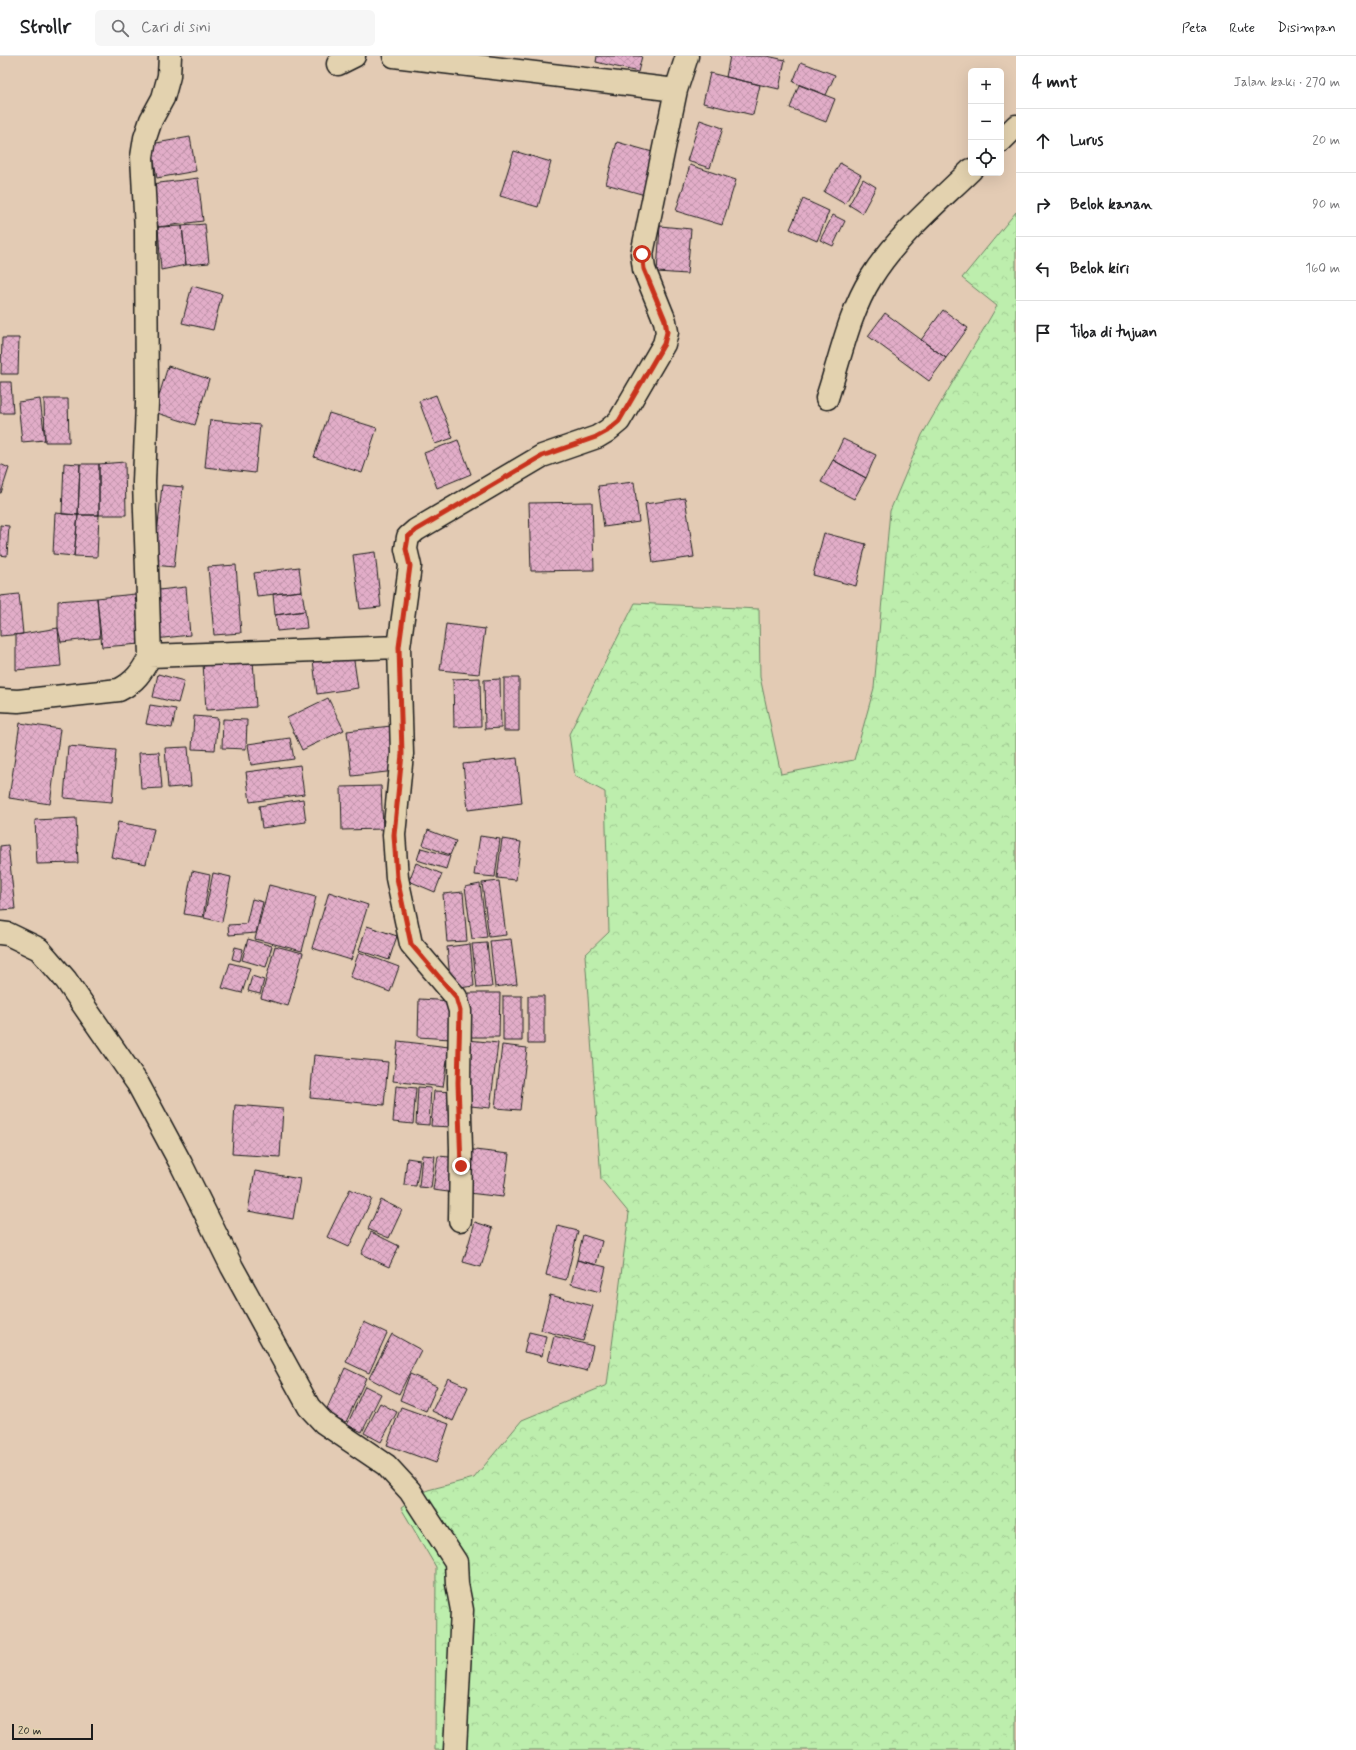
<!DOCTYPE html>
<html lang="id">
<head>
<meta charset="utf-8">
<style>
  body { margin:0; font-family:Mynerve,sans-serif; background:#f6f6f6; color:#202124 }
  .controls { position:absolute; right:12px; top:12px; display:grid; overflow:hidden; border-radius:6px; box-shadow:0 4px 16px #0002 }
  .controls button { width:36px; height:36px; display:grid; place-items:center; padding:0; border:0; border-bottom:1px solid #e0e0e0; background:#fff; color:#202124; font:20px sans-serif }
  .scale { position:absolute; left:12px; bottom:10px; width:81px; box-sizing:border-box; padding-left:4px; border:2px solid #1c1c1c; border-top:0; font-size:11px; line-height:14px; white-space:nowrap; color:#1c1c1c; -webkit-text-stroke:3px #e3d2af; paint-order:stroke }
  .stop { position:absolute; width:12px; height:12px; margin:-9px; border:3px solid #c8321e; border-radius:50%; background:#fff }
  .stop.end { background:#c8321e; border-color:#fff; box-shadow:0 1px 4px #0008 }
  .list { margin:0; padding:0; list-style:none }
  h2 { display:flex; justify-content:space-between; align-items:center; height:52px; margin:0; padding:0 16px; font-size:17px }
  h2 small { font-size:13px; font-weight:400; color:#757577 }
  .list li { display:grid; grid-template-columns:26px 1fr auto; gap:12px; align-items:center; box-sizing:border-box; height:64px; padding:0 16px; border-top:1px solid #e0e0e0 }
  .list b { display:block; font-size:15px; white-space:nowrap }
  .list em { font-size:13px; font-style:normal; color:#757577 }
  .icon { flex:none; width:22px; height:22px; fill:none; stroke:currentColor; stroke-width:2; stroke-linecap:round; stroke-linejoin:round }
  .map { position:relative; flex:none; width:1016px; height:1694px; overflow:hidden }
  header { display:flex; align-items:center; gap:24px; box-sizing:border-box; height:56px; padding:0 20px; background:#fff; border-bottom:1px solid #e0e0e0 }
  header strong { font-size:19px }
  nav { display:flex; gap:22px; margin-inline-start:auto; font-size:14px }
  .search { width:280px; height:36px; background:#f6f6f6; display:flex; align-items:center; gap:10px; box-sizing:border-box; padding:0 14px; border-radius:6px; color:#757577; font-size:15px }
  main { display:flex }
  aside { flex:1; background:#fff }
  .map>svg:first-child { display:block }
  .forest { fill:url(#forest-crowns); stroke:#6c8564 }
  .building { fill:url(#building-cross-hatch); stroke:#1c1c1c }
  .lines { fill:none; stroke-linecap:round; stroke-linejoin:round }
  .minor-casing { stroke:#1c1c1c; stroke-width:25 }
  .minor { stroke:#e3d2af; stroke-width:22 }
  .route { stroke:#c8321e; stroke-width:5 }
</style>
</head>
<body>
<header>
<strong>Strollr</strong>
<div class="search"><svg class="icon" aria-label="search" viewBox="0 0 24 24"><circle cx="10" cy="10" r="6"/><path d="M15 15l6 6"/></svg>Cari di sini</div>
<nav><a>Peta</a><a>Rute</a><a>Disimpan</a></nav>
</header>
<main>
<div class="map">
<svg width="1016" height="1694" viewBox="0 0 1016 1694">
  <defs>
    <pattern id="forest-crowns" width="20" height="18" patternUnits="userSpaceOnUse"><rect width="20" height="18" fill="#bdeead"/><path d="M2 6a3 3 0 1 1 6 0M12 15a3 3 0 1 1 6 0" fill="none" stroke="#a2cc94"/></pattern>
    <pattern id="building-cross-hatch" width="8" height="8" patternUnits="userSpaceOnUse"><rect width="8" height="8" fill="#e2adc8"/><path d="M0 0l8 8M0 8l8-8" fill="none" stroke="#c194ab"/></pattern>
  </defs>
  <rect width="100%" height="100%" fill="#e3cbb4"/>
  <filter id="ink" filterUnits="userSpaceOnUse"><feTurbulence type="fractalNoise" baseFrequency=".025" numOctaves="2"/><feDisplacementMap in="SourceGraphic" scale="8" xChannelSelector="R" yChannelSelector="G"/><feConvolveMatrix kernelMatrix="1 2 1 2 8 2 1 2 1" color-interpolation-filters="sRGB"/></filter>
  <g filter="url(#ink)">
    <path class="forest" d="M1016,156V1694H435L436,1511L401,1452L428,1434L474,1422L522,1364L607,1329L629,1157L601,1123L585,899L609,876L605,736L575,720L569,678L635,547L759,553L760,621L781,718L854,704L874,632L890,455L922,379L997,250L962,222Z"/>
    <path class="building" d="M597,0H642L638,16L596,6Z
      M730,0H767L785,4L779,33L726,21Z
      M801,6L835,19L826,39L793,26Z
      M710,17L760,29L753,59L703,47Z
      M799,29L835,43L826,66L790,52Z
      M700,64L723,72L710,112L687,105Z
      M190,81L196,115L157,122L151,88Z
      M617,86L656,97L645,139L606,128Z
      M514,95L551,106L538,151L500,140Z
      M840,107L861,119L845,148L824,136Z
      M690,109L736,124L722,169L676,155Z
      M198,122L203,165L158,171L152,128Z
      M863,123L876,131L862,157L849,149Z
      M803,143L829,155L817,185L790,173Z
      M833,159L845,165L833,190L820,184Z
      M205,168L209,207L186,209L182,170Z
      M182,170L186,209L161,214L158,171Z
      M660,170L691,173L687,218L657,216Z
      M192,230L222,238L213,274L182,267Z
      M943,254L968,272L946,302L921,284Z
      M885,257L946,302L929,325L868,280Z
      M2,282H19L18,318H1Z
      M168,310L209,323L195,369L154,356Z
      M0,326H11L13,357H0Z
      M436,339L453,382L435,388L419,345Z
      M40,343L45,384L22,386L18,346Z
      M44,343H68L69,386H45Z
      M329,357L377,372L362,417L314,401Z
      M210,364L260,369L255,417L205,411Z
      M843,383L876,399L866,422L833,404Z
      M458,384L471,418L437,432L424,397Z
      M833,404L866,422L854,443L821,426Z
      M125,406L126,459H99V408Z
      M64,407L80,408L78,459L62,458Z
      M0,408L9,412L1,437H0Z
      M80,408H99V459H78Z
      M634,426L639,466L604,471L598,430Z
      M162,429L183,431L174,511L154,509Z
      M685,442L694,501L653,507L645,448Z
      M592,446L594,514L531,515L529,447Z
      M55,457L78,459L74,500L53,498Z
      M78,459H99L97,501L74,500Z
      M0,469L9,470L7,500L0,499Z
      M824,477L866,488L856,530L813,519Z
      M375,496L381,551L360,553L353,499Z
      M236,509L241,577L214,579L208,511Z
      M299,511L302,535L257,540L254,517Z
      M186,531L190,579L155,583L150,535Z
      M302,535L305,555L275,559L273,538Z
      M19,538L23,578L0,580V540Z
      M135,538L140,588L102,591L97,542Z
      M97,542L100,582L61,586L58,572V545Z
      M305,555L307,572L277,575L275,559Z
      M446,568L485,573L479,618L440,614Z
      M58,572L61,610L16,614V579Z
      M353,598L358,632L317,638L313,604Z
      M253,604L256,651L206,654L203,607Z
      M158,618L184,625L178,647L153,641Z
      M480,622L481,670L454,671L453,623Z
      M504,622H519V675H504Z
      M500,623L501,672L485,673L484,624Z
      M328,642L344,674L302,694L287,662Z
      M150,649L176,653L172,672L146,668Z
      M194,660L218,662L215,694L192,693Z
      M223,663L247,664L246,693L222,692Z
      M20,667L60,673L50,748L9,742Z
      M391,670L395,715L352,720L347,675Z
      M290,682L294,703L251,709L248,688Z
      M68,690L116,694L112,746L64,742Z
      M188,691L191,730L168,732L165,692Z
      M159,696L162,732L141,733L139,697Z
      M517,702L522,747L468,754L463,708Z
      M300,709L304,738L250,746L246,716Z
      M381,730L383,773L342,774L341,731Z
      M303,743L306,766L262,772L259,750Z
      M76,762L78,807L37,808L35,764Z
      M118,766L154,773L146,808L111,801Z
      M428,774L456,785L450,799L423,789Z
      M480,780L500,783L495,821L474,819Z
      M502,783L521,786L516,824L497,822Z
      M8,789L15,853L0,854V790Z
      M421,792L450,800L446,813L417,804Z
      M416,807L442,818L435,836L409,825Z
      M192,815L210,819L203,861L184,858Z
      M213,817L231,821L222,866L204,862Z
      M499,825L506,879L489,881L482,827Z
      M480,828L487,881L472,883L465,831Z
      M269,829L316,841L302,895L255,883Z
      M329,836L368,849L351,904L312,892Z
      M463,836L467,885L447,886L443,838Z
      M252,843L263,846L256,877L229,879L228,869L246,868Z
      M367,870L397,880L389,904L359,894Z
      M248,883L272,890L266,911L242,904Z
      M511,883L517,928L495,931L490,885Z
      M487,887L492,931L477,932L472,888Z
      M470,888L474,930L451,933L447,891Z
      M275,890L303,897L288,950L261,942Z
      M235,891L243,893L240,905L232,903Z
      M359,896L399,911L390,936L350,921Z
      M230,907L250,912L242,937L222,932Z
      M252,920L264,924L260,938L248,935Z
      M469,937H500L499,981H468Z
      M503,940H522V985H503Z
      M528,940H544V988H528Z
      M419,943L453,945L451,983L418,981Z
      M468,984L498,987L490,1052L461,1049Z
      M398,985L449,991L443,1031L393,1025Z
      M502,989L527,992L520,1054L495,1052Z
      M314,999L388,1006L384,1049L310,1042Z
      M396,1030L416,1032L413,1068L393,1066Z
      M418,1031L431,1032L429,1069L416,1068Z
      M434,1035L456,1036L453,1071L431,1070Z
      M235,1049L283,1053L280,1101L232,1098Z
      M466,1093L509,1098L503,1141L460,1136Z
      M422,1099L435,1100L431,1132L419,1131Z
      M438,1100L461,1102L456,1137L433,1134Z
      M407,1102L420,1104L416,1130L404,1129Z
      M255,1115L300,1123L293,1163L248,1155Z
      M350,1133L372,1143L349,1191L327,1181Z
      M381,1144L402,1154L389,1182L368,1173Z
      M475,1166L493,1172L481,1211L463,1206Z
      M558,1170L578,1175L566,1224L546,1219Z
      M371,1176L399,1190L389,1211L361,1198Z
      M583,1179L602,1185L596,1209L577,1204Z
      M577,1204L606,1211L600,1236L571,1228Z
      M550,1239L593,1250L583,1285L541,1274Z
      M364,1266L387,1277L369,1317L346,1306Z
      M529,1276L546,1280L542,1300L524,1296Z
      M392,1278L421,1294L399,1338L369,1322Z
      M554,1280L593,1290L587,1315L548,1305Z
      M345,1312L366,1322L346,1366L325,1357Z
      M410,1318L437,1330L426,1355L400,1344Z
      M448,1322L468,1331L453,1365L432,1355Z
      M365,1330L381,1338L362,1376L347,1369Z
      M380,1347L397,1356L381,1386L364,1377Z
      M401,1351L449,1368L436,1407L387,1389Z"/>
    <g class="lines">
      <g class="minor-casing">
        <path id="minor" d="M394,0L676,34
          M338,8L354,0
          M1001,85L1016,70
          M827,342C840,303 849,257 871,222C897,180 936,148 971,114
          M150,600L144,426L147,347L146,174L142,101L145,82L151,64L163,42L169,20L170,0
          M0,644L18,645L119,634C135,626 142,616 150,600L399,591
          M0,877L8,878L39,893L66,924L138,1028L181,1108L232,1211L309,1351L324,1367L386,1409L410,1435L456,1506L457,1528L462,1554L455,1694
          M460,1164L461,1093L459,1027L460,955L456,941L411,888L397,822L394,779L402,698L399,591L410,510L406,493L408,481L416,474L542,400L597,381L607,375L619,365L664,288L667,276L665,265L644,213L642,198L676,34L687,0"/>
      </g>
      <use href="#minor" class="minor"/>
    </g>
  </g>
  <g class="lines" filter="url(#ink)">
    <path class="route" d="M461,1110L458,1027L460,955L456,941L411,888L397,822L394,779L402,698L399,591L410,510L406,493L408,481L416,474L542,400L596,381L607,375L619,365L664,288L667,276L665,264L644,213L642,198"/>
  </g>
</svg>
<div class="controls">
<button>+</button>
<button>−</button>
<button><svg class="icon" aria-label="locate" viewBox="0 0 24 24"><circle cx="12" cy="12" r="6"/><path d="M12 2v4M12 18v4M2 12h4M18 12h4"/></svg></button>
</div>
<div class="scale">20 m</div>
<div class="stop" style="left:642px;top:198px"></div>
<div class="stop end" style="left:461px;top:1110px"></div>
</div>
<aside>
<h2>4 mnt<small>Jalan kaki · 270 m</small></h2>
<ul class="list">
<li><svg class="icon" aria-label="ahead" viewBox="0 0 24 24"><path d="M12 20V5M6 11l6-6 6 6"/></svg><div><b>Lurus</b></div><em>20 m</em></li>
<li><svg class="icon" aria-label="right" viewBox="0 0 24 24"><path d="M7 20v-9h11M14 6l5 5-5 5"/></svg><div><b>Belok kanan</b></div><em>90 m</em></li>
<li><svg class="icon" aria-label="left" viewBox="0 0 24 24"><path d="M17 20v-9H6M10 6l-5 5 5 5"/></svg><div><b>Belok kiri</b></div><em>160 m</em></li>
<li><svg class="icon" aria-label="arrive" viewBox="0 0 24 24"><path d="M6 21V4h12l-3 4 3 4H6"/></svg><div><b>Tiba di tujuan</b></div></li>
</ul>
</aside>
</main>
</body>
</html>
